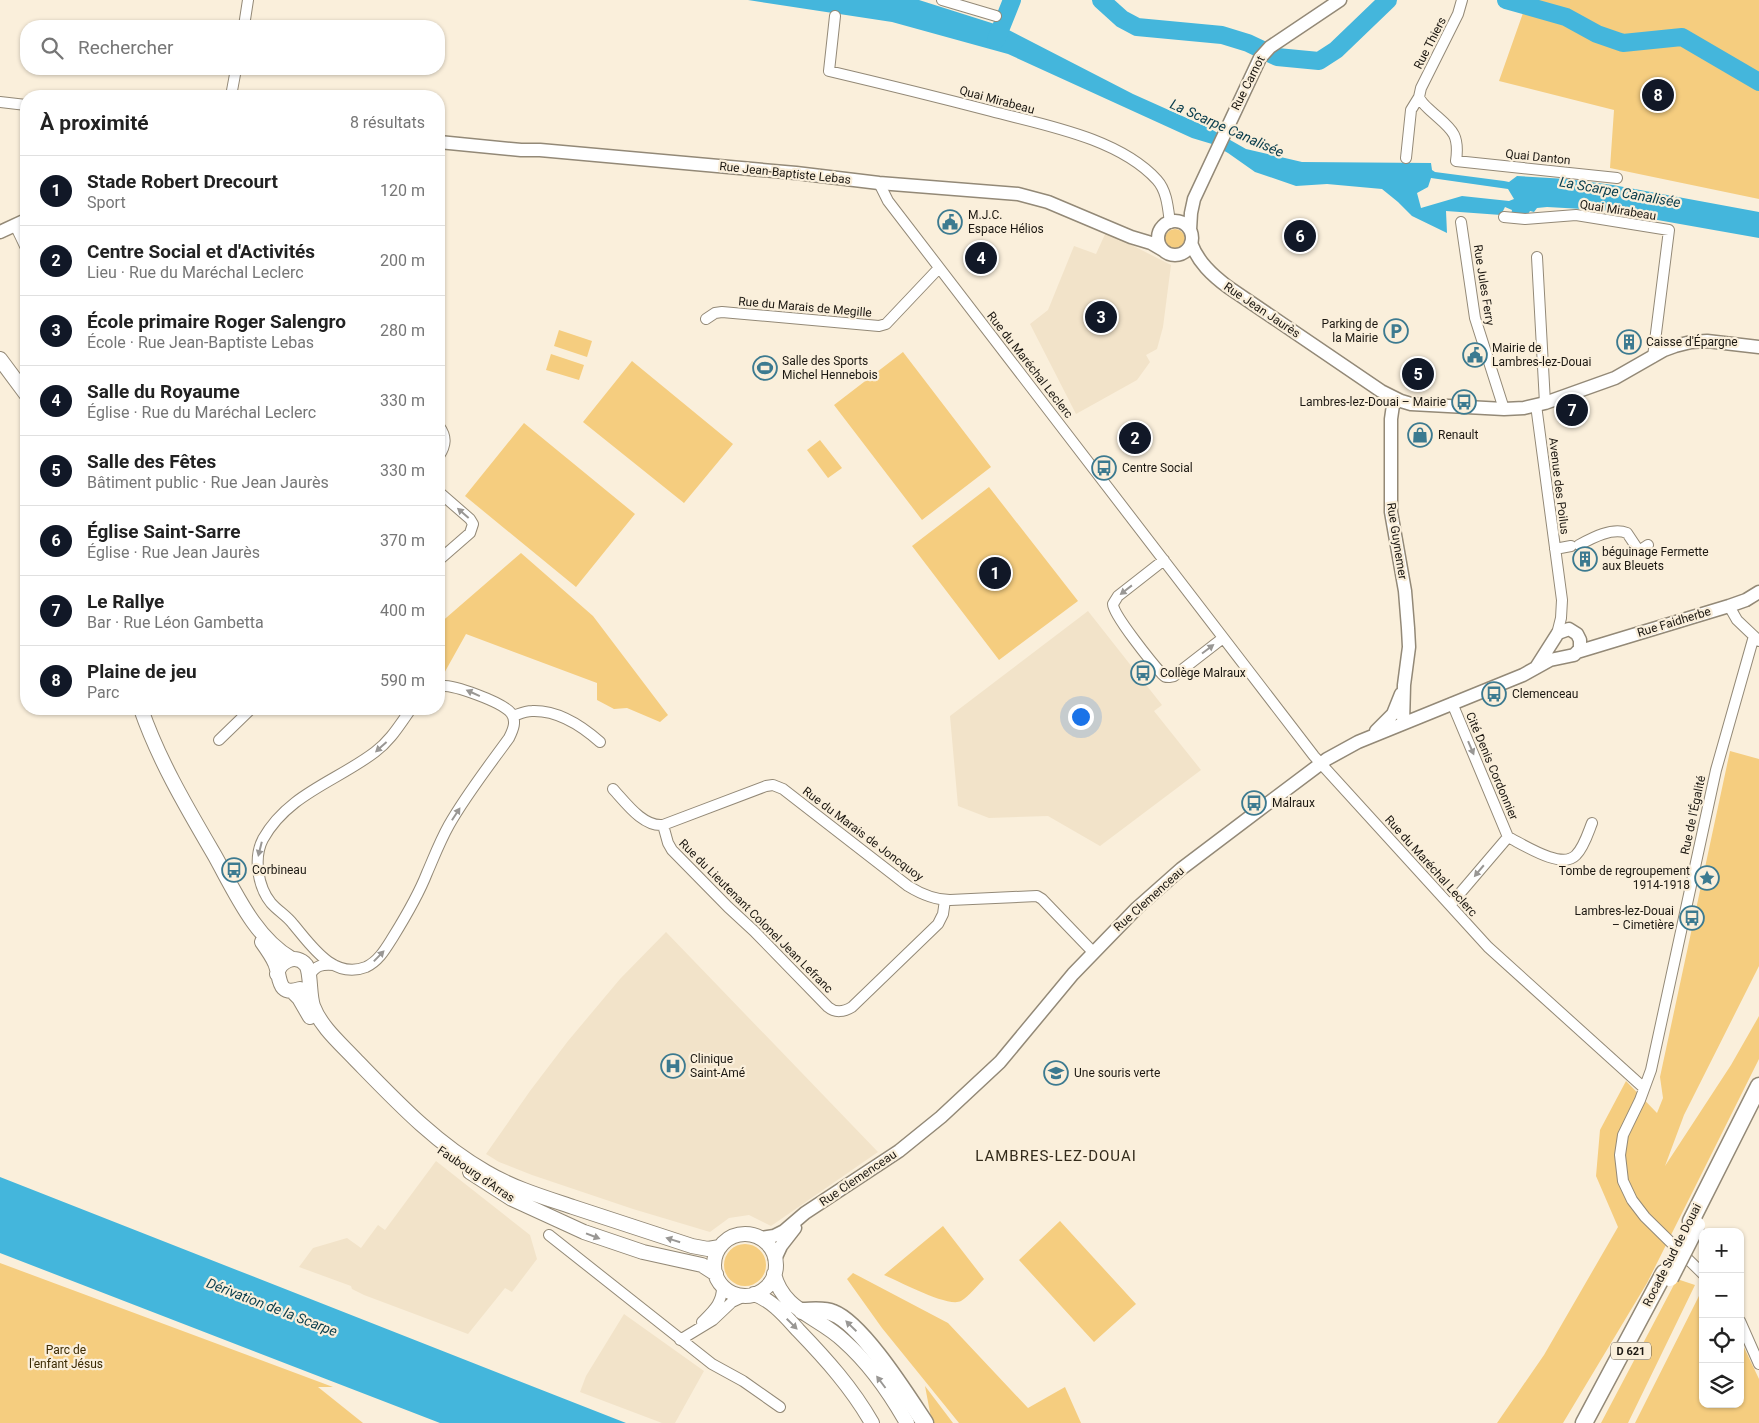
<!DOCTYPE html>
<html lang="fr">
<head>
<meta charset="utf-8">
<style>
  body { margin:0; font-family:Roboto,sans-serif; background:#f6f6f6; color:#222 }
  .controls { position:absolute; right:15px; bottom:15px; display:grid; overflow:hidden; border-radius:10px; box-shadow:0 1px 4px #0004 }
  .controls button { width:45px; height:45px; display:grid; place-items:center; padding:0; border:0; border-bottom:1px solid #e0e0e0; background:#fff; color:#222; font:25px sans-serif }
  .you { position:absolute; left:1080px; top:716px; width:18px; height:18px; margin:-12px; border:4px solid #fff; border-radius:50%; background:#1a73e8; box-shadow:0 0 0 8px #1a73e833 }
  .badge { display:grid; place-items:center; width:32px; height:32px; border-radius:50%; background:#111827; color:#fff; font-size:16px; font-weight:700 }
  .pin { position:absolute; translate:-50% -50%; border:2px solid #fff; box-shadow:0 1px 5px #0006 }
  .list { margin:0; padding:0; list-style:none }
  h2 { display:flex; justify-content:space-between; align-items:center; height:65px; margin:0; padding:0 20px; font-size:21px }
  h2 small { font-size:16px; font-weight:400; color:#767676 }
  .list li { display:grid; grid-template-columns:32px 1fr auto; gap:15px; align-items:center; box-sizing:border-box; height:70px; padding:0 20px; border-top:1px solid #e0e0e0 }
  .list b { display:block; font-size:19px; white-space:nowrap }
  .list p { margin:0; font-size:16px; white-space:nowrap; color:#767676 }
  .list em { font-size:16px; font-style:normal; color:#767676 }
  .icon { flex:none; width:28px; height:28px; fill:none; stroke:currentColor; stroke-width:2; stroke-linecap:round; stroke-linejoin:round }
  .map { position:relative; flex:none; width:1759px; height:1423px; overflow:hidden }
  .search { position:absolute; background:#fff; box-shadow:0 1px 4px #0004; left:20px; top:20px; width:425px; height:55px; display:flex; align-items:center; gap:12px; box-sizing:border-box; padding:0 18px; border-radius:20px; color:#767676; font-size:19px }
  .panel { position:absolute; background:#fff; box-shadow:0 1px 4px #0004; left:20px; top:90px; width:425px; height:625px; border-radius:20px }
  .map>svg:first-child { display:block }
  .built { fill:#f2e3c9 }
  .green { fill:#f5cd7f }
  .water { fill:#44b6dc; fill-rule:evenodd }
  .lines { fill:none; stroke-linecap:round; stroke-linejoin:round }
  .river { stroke:#44b6dc; stroke-width:18 }
  .minor-casing { stroke:#938977; stroke-width:12 }
  .tertiary-casing { stroke:#938977; stroke-width:15 }
  .secondary-casing { stroke:#938977; stroke-width:16 }
  .trunk-casing { stroke:#938977; stroke-width:19 }
  .minor { stroke:#fff; stroke-width:10 }
  .tertiary { stroke:#fff; stroke-width:12 }
  .secondary { stroke:#fff; stroke-width:14 }
  .trunk { stroke:#fff; stroke-width:16 }
  .trunk-bridge-casing { stroke:#938977; stroke-width:19; stroke-linecap:butt }
  .trunk-bridge { stroke:#fff; stroke-width:16 }
  .oneway { fill:#999794 }
  .labels { text-anchor:middle; stroke-width:4.5; stroke-linejoin:round; paint-order:stroke }
  .shield { fill:#faefdb; stroke:#5f584e; stroke-width:1 }
  .shield-label { font-size:11px; font-weight:bold; fill:#1c1812 }
  .street-label { font-size:12px; fill:#1c1812; stroke:#faefdb }
  .poi-label { font-size:12px; fill:#1c1812; stroke:#faefdb; text-anchor:start }
  .park-label { font-size:12px; fill:#3b2a03; stroke:#faefdb }
  .water-label { font-size:14px; font-style:italic; fill:#083c4c; stroke:#faefdb }
  .quarter-label { font-size:15px; letter-spacing:1px; fill:#332b1b; stroke:#faefdb }
</style>
</head>
<body>
<div class="map">
<svg width="1759" height="1423" viewBox="0 0 1759 1423">
  <rect width="100%" height="100%" fill="#faefdb"/>
  <path class="built" d="M1106,232L1171,265L1163,327L1157,349L1146,355L1150,362L1137,380L1076,414L1030,324L1048,310L1074,246L1096,254Z
    M1088,611L1162,705L1154,711L1201,770L1100,846L1048,816L989,818L958,806L950,716Z
    M666,932L878,1152L771,1226L749,1215L729,1218L710,1232L633,1209L532,1175L499,1162L486,1154L530,1091L568,1041L620,979Z
    M436,1161L530,1235L537,1259L512,1292L505,1288L468,1334L364,1295L352,1289L351,1286L299,1267L313,1248L347,1238L361,1248L378,1225L385,1230Z
    M624,1314L704,1371L675,1423H662L580,1392L586,1376Z"/>
  <path class="green" d="M1530,0H1759V199L1610,168L1614,110L1499,81L1523,13Z
    M1165 239a10 10 0 1 1 20 0a10 10 0 1 1-20 0Z
    M559,330L592,341L587,357L554,346Z
    M903,352L991,467L922,520L834,405Z
    M551,354L584,365L579,380L546,370Z
    M632,361L733,444L684,503L583,422Z
    M524,423L635,514L576,587L465,496Z
    M820,440L842,468L828,478L807,450Z
    M989,487L1078,601L999,660L912,546Z
    M521,553L593,616L668,715L660,722L627,708L614,709L597,700V683L466,634L442,677L439,679V624Z
    M1730,751L1759,759V966L1684,1115L1665,1166L1731,1065L1759,1016V1059L1647,1283L1563,1423H1497L1544,1355L1618,1227L1596,1176L1600,1130L1626,1081L1657,1113L1663,1098L1660,1077Z
    M1060,1221L1136,1304L1094,1342L1019,1260Z
    M943,1226L984,1279C977,1286 969,1296 961,1301C948,1308 899,1281 884,1275Z
    M724 1265a21 21 0 1 1 42 0a21 21 0 1 1-42 0Z
    M0,1263L333,1387H318L363,1423H0Z
    M853,1273L948,1323L1028,1408L1065,1387L1081,1423H959L882,1328L847,1279Z
    M1677,1279L1695,1285L1628,1423H1601Z
    M1703,1288V1404H1740V1339L1759,1379V1423H1635Z
    M925,1386L953,1423H932Z"/>
  <path class="water" d="M748,0H919L1001,26L1133,94L1209,128L1246,149L1302,162L1431,163L1432,170L1435,172L1504,181L1509,182L1517,176L1567,179L1613,185L1759,212V238L1601,210L1547,207L1537,208L1534,212L1530,211L1528,214L1511,215L1512,210L1505,207L1501,215L1446,211L1447,233L1412,216L1398,202L1382,189L1327,184L1296,186L1255,172L1228,153L1212,144L1192,138L1008,54L892,22ZM1431,178L1508,189L1514,199L1509,201L1462,196L1421,208L1417,193L1428,187Z
    M0,1177L626,1423H440L0,1253Z"/>
  <g class="lines">
    <path class="river" d="M1101,0L1122,19L1137,27L1222,35L1248,43L1277,57L1319,61L1336,50L1388,0
      M1506,0L1566,17L1597,34L1623,43L1682,37L1759,82
      M996,40L1012,0"/>
    <g class="minor-casing">
      <path id="minor" d="M942,0L996,16
        M835,16L829,71C884,84 937,97 991,111C1044,125 1119,138 1157,180C1167,191 1168,208 1170,223
        M244,26L248,0
        M231,96L236,69
        M1419,97C1422,104 1427,107 1432,112C1451,129 1460,133 1456,161L1617,178
        M0,102L26,105
        M1406,158L1411,110L1419,97L1421,88L1458,14L1462,0
        M879,183L888,201L1314,756L1488,947L1644,1088
        M1504,217L1525,219L1576,215L1669,230L1653,357
        M1461,222L1475,318L1504,409
        M15,225L26,248
        M1537,257L1545,403
        M706,319L715,313L722,312L879,326L886,324L939,268
        M1536,405L1562,600L1561,618L1557,634
        M439,426C447,437 446,445 439,456
        M439,492L470,519L473,524L470,533L439,560
        M1579,545C1592,538 1612,527 1627,533L1639,551L1648,545
        M1555,549L1571,546
        M1164,560L1118,596L1113,604C1113,615 1153,664 1162,674C1165,677 1165,677 1169,677L1174,676L1223,638
        M1729,606L1737,620L1759,641
        M1452,703L1508,837C1524,845 1562,870 1576,855C1584,847 1588,833 1592,823
        M411,709C400,724 391,740 375,752C337,781 288,794 263,839C253,858 258,887 271,903C278,911 287,916 293,924C311,945 333,980 366,967C379,961 386,948 393,937C406,916 418,896 427,873C434,857 440,841 449,825C466,795 488,767 509,738C513,730 517,721 511,713C502,702 453,684 439,686
        M513,716C519,714 525,711 532,711C557,710 582,726 600,742
        M219,740L251,709
        M613,789C626,803 643,827 663,825L668,843L672,850L728,907L754,931L828,1007C835,1013 844,1012 852,1007L938,924L943,914L945,900
        M663,825L766,786L773,785L783,789L908,886C921,894 934,900 950,900L1037,896L1042,899L1093,952
        M1450,905L1508,837
        M309,976C316,965 322,964 334,965
        M549,1235L712,1364L743,1381L780,1407
        M1703,1274L1645,1217L1632,1200L1623,1181L1620,1155L1623,1135L1640,1100L1651,1070L1716,770L1754,636
        M1740,1321L1759,1364
        M702,1322C714,1310 723,1302 722,1285
        M680,1340L713,1320L732,1302L745,1296"/>
    </g>
    <g class="tertiary-casing">
      <path id="tertiary" d="M439,142L521,150H540L796,173L879,183L1018,194L1048,202L1131,237L1151,243L1163,250
        M1158 238a17 17 0 1 1 34 0a17 17 0 1 1-34 0Z
        M1190,230L1191,213L1194,199L1260,58L1270,47L1340,0
        M0,232L26,220
        M1191,243C1198,262 1212,275 1228,287L1381,391L1401,401L1411,404L1504,409L1524,408L1545,403L1615,378L1664,350L1675,346L1691,342L1707,341L1759,347
        M1394,398L1391,419V512L1405,591L1408,628L1409,647L1404,685L1403,723
        M1577,652L1729,606L1746,600L1759,592
        M1376,731L1393,714L1401,694
        M760,1238L774,1236L784,1231L805,1213L899,1151L941,1117L1000,1062L1073,974L1137,908L1181,869L1259,810L1327,759L1358,742L1523,675L1550,660L1574,655L1580,649V640L1577,634L1569,629L1558,633L1537,666
        M775,1259L781,1246L795,1228"/>
    </g>
    <g class="secondary-casing">
      <path id="secondary" d="M0,359L26,394
        M141,709C159,761 187,808 215,856C235,892 255,938 292,959
        M262,942C267,949 272,956 275,963C281,976 276,997 300,989
        M277,974C280,961 296,953 306,965C311,972 309,994 313,1006C321,1027 340,1043 355,1059C395,1100 435,1143 486,1172C513,1188 543,1197 573,1207C613,1220 652,1233 692,1246L708,1249L720,1247
        M292,991L299,998L310,1017
        M470,1172L512,1199L584,1232L643,1252L702,1265L716,1274
        M714 1265a31 31 0 1 1 62 0a31 31 0 1 1-62 0Z
        M774,1274C783,1311 818,1316 844,1341C870,1364 890,1393 907,1423
        M754,1294C772,1300 786,1317 798,1330C826,1359 852,1388 872,1423"/>
    </g>
    <g class="trunk-casing">
      <path id="trunk" d="M1691,1221L1759,1086
        M802,1311C812,1311 824,1309 833,1313C862,1324 907,1396 925,1423
        M1584,1423L1664,1273"/>
    </g>
    <use href="#minor" class="minor"/>
    <use href="#tertiary" class="tertiary"/>
    <use href="#secondary" class="secondary"/>
    <use href="#trunk" class="trunk"/>
    <g class="trunk-bridge-casing">
      <path id="trunk-bridge" d="M1670,1278L1697,1225"/>
    </g>
    <use href="#trunk-bridge" class="trunk-bridge"/>
  </g>
  <defs><path id="oneway-solid" d="M-6-.8H1V-3.2L6.5 0L1 3.2V.8H-6Z" transform="scale(1.25)"/></defs>
  <g class="oneway">
    <use href="#oneway-solid" transform="translate(463 513) rotate(-139)"/>
    <use href="#oneway-solid" transform="translate(1126 590) rotate(142)"/>
    <use href="#oneway-solid" transform="translate(1208 649) rotate(-37)"/>
    <use href="#oneway-solid" transform="translate(473 693) rotate(-156)"/>
    <use href="#oneway-solid" transform="translate(381 747) rotate(138)"/>
    <use href="#oneway-solid" transform="translate(1471 748) rotate(67)"/>
    <use href="#oneway-solid" transform="translate(456 814) rotate(-57)"/>
    <use href="#oneway-solid" transform="translate(260 849) rotate(104)"/>
    <use href="#oneway-solid" transform="translate(1479 871) rotate(130)"/>
    <use href="#oneway-solid" transform="translate(379 956) rotate(-46)"/>
    <use href="#oneway-solid" transform="translate(593 1236) rotate(21)"/>
    <use href="#oneway-solid" transform="translate(673 1240) rotate(-162)"/>
    <use href="#oneway-solid" transform="translate(792 1324) rotate(45)"/>
    <use href="#oneway-solid" transform="translate(851 1326) rotate(-136)"/>
    <use href="#oneway-solid" transform="translate(881 1382) rotate(-127)"/>
  </g>
  <defs>
    <g id="civic-ring" transform="scale(1.25)"><circle r="9.5" fill="#faefdb" stroke="#3c7a90" stroke-width="1.5"/><path d="M-.6-6.5H3V-4.5H.6V-3L4-1V1h2V6H-6V1h2V-1L-.6-3ZM-1.2 2.5V6h2.4V2.5Z" fill="#3c7a90"/></g>
    <g id="parking-ring" transform="scale(1.25)"><circle r="9.5" fill="#faefdb" stroke="#3c7a90" stroke-width="1.5"/><path d="M-3.5-5.5H1a3.5 3.5 0 0 1 0 7H-1V5.5H-3.5ZM-1-3.4V-.6H.8a1.4 1.4 0 0 0 0-2.8Z" fill="#3c7a90"/></g>
    <g id="building-ring" transform="scale(1.25)"><circle r="9.5" fill="#faefdb" stroke="#3c7a90" stroke-width="1.5"/><path d="M-4-6H4V6H1V3H-1V6H-4ZM-2.5-4.3h1.7v1.8h-1.7ZM.8-4.3h1.7v1.8H.8ZM-2.5-1h1.7V.8h-1.7ZM.8-1h1.7V.8H.8Z" fill="#3c7a90"/></g>
    <g id="stadium-ring" transform="scale(1.25)"><circle r="9.5" fill="#faefdb" stroke="#3c7a90" stroke-width="1.5"/><path d="M0-5a6.5 5 0 1 0 0 10a6.5 5 0 1 0 0-10ZM-3.5-1.8h7v3.6h-7Z" fill="#3c7a90"/></g>
    <g id="bus-ring" transform="scale(1.25)"><circle r="9.5" fill="#faefdb" stroke="#3c7a90" stroke-width="1.5"/><path d="M-5-6H5V4H4V6H2V4H-2V6H-4V4H-5ZM-3.5-4V0h7V-4ZM-3.5 1.2v1.5H-2V1.2ZM2 1.2v1.5H3.5V1.2Z" fill="#3c7a90"/></g>
    <g id="shop-ring" transform="scale(1.25)"><circle r="9.5" fill="#faefdb" stroke="#3c7a90" stroke-width="1.5"/><path d="M-5-2.5h2.3a2.7 3.5 0 0 1 5.4 0H5L5.5 6h-11ZM-1.5-2.5h3a1.5 2.3 0 0 0-3 0Z" fill="#3c7a90"/></g>
    <g id="sight-ring" transform="scale(1.25)"><circle r="9.5" fill="#faefdb" stroke="#3c7a90" stroke-width="1.5"/><path d="M0-6L1.8-2.2L6-1.7L2.9 1.2L3.7 5.4L0 3.3L-3.7 5.4L-2.9 1.2L-6-1.7L-1.8-2.2Z" fill="#3c7a90"/></g>
    <g id="hospital-ring" transform="scale(1.25)"><circle r="9.5" fill="#faefdb" stroke="#3c7a90" stroke-width="1.5"/><path d="M-5-5h3v3.5h4V-5h3V5h-3V1.5h-4V5h-3Z" fill="#3c7a90"/></g>
    <g id="school-ring" transform="scale(1.25)"><circle r="9.5" fill="#faefdb" stroke="#3c7a90" stroke-width="1.5"/><path d="M0-5L7-2L0 1L-7-2ZM-4 1L0 2.5L4 1V4Q0 6-4 4Z" fill="#3c7a90"/></g>
  </defs>
  <g fill-rule="evenodd">
    <use href="#civic-ring" x="950" y="222"/>
    <use href="#parking-ring" x="1396" y="331"/>
    <use href="#building-ring" x="1629" y="342"/>
    <use href="#civic-ring" x="1475" y="355"/>
    <use href="#stadium-ring" x="765" y="368"/>
    <use href="#bus-ring" x="1464" y="402"/>
    <use href="#shop-ring" x="1420" y="435"/>
    <use href="#bus-ring" x="1104" y="468"/>
    <use href="#building-ring" x="1585" y="559"/>
    <use href="#bus-ring" x="1143" y="673"/>
    <use href="#bus-ring" x="1494" y="694"/>
    <use href="#bus-ring" x="1254" y="803"/>
    <use href="#bus-ring" x="234" y="870"/>
    <use href="#sight-ring" x="1707" y="878"/>
    <use href="#bus-ring" x="1692" y="918"/>
    <use href="#hospital-ring" x="673" y="1066"/>
    <use href="#school-ring" x="1056" y="1073"/>
  </g>
  <g class="labels">
    <rect class="shield" x="1611" y="1342.5" width="40" height="17" rx="4"/>
    <g class="shield-label">
      <text x="1631" y="1355">D 621</text>
    </g>
    <g class="street-label">
      <text transform="translate(1430 43) rotate(-63)" y="4">Rue Thiers</text>
      <text transform="translate(1248 83) rotate(-63)" y="4">Rue Carnot</text>
      <text transform="translate(997 100) rotate(15)" y="4">Quai Mirabeau</text>
      <text transform="translate(1538 157) rotate(6)" y="4">Quai Danton</text>
      <text transform="translate(785 173) rotate(6)" y="4">Rue Jean-Baptiste Lebas</text>
      <text transform="translate(1618 210) rotate(9)" y="4">Quai Mirabeau</text>
      <text transform="translate(1484 285) rotate(81)" y="4">Rue Jules Ferry</text>
      <text transform="translate(805 307) rotate(5)" y="4">Rue du Marais de Megille</text>
      <text transform="translate(1262 310) rotate(34)" y="4">Rue Jean Jaurès</text>
      <text transform="translate(1030 365) rotate(52)" y="4">Rue du Maréchal Leclerc</text>
      <text transform="translate(1559 486) rotate(83)" y="4">Avenue des Poilus</text>
      <text transform="translate(1397 541) rotate(81)" y="4">Rue Guynemer</text>
      <text transform="translate(1674 622) rotate(-17)" y="4">Rue Faidherbe</text>
      <text transform="translate(1492 766) rotate(67)" y="4">Cité Denis Cordonnier</text>
      <text transform="translate(1693 815) rotate(-78)" y="4">Rue de l'Égalité</text>
      <text transform="translate(863 834) rotate(37)" y="4">Rue du Marais de Joncquoy</text>
      <text transform="translate(1431 866) rotate(48)" y="4">Rue du Maréchal Leclerc</text>
      <text transform="translate(1149 899) rotate(-42)" y="4">Rue Clemenceau</text>
      <text transform="translate(756 916) rotate(45)" y="4">Rue du Lieutenant Colonel Jean Lefranc</text>
      <text transform="translate(476 1174) rotate(34)" y="4">Faubourg d'Arras</text>
      <text transform="translate(858 1178) rotate(-34)" y="4">Rue Clemenceau</text>
      <text transform="translate(1672 1255) rotate(-63)" y="4">Rocade Sud de Douai</text>
    </g>
    <g class="poi-label">
      <text x="968" y="219">M.J.C.<tspan x="968" dy="14">Espace Hélios</tspan></text>
      <text x="1378" y="328" text-anchor="end">Parking de<tspan x="1378" dy="14">la Mairie</tspan></text>
      <text x="1646" y="346">Caisse d'Épargne</text>
      <text x="1492" y="352">Mairie de<tspan x="1492" dy="14">Lambres-lez-Douai</tspan></text>
      <text x="782" y="365">Salle des Sports<tspan x="782" dy="14">Michel Hennebois</tspan></text>
      <text x="1446" y="406" text-anchor="end">Lambres-lez-Douai – Mairie</text>
      <text x="1438" y="439">Renault</text>
      <text x="1122" y="472">Centre Social</text>
      <text x="1602" y="556">béguinage Fermette<tspan x="1602" dy="14">aux Bleuets</tspan></text>
      <text x="1160" y="677">Collège Malraux</text>
      <text x="1512" y="698">Clemenceau</text>
      <text x="1272" y="807">Malraux</text>
      <text x="252" y="874">Corbineau</text>
      <text x="1690" y="875" text-anchor="end">Tombe de regroupement<tspan x="1690" dy="14">1914-1918</tspan></text>
      <text x="1674" y="915" text-anchor="end">Lambres-lez-Douai<tspan x="1674" dy="14">– Cimetière</tspan></text>
      <text x="690" y="1063">Clinique<tspan x="690" dy="14">Saint-Amé</tspan></text>
      <text x="1074" y="1077">Une souris verte</text>
    </g>
    <g class="park-label">
      <text x="66" y="1354">Parc de<tspan x="66" dy="14">l'enfant Jésus</tspan></text>
    </g>
    <g class="water-label">
      <text transform="translate(1227 128) rotate(24)" y="5">La Scarpe Canalisée</text>
      <text transform="translate(1620 192) rotate(10)" y="5">La Scarpe Canalisée</text>
      <text transform="translate(272 1307) rotate(21)" y="5">Dérivation de la Scarpe</text>
    </g>
    <g class="quarter-label">
      <text x="1056" y="1161">LAMBRES-LEZ-DOUAI</text>
    </g>
  </g>
</svg>
<div class="controls">
<button>+</button>
<button>−</button>
<button><svg class="icon" aria-label="locate" viewBox="0 0 24 24"><circle cx="12" cy="12" r="6"/><path d="M12 2v4M12 18v4M2 12h4M18 12h4"/></svg></button>
<button><svg class="icon" aria-label="layers" viewBox="0 0 24 24"><path d="M12 4l9 5-9 5-9-5zM3 14l9 5 9-5"/></svg></button>
</div>
<div class="you"></div>
<div class="pin badge" style="left:995px;top:573px">1</div>
<div class="pin badge" style="left:1135px;top:438px">2</div>
<div class="pin badge" style="left:1101px;top:317px">3</div>
<div class="pin badge" style="left:981px;top:258px">4</div>
<div class="pin badge" style="left:1418px;top:374px">5</div>
<div class="pin badge" style="left:1300px;top:236px">6</div>
<div class="pin badge" style="left:1572px;top:410px">7</div>
<div class="pin badge" style="left:1658px;top:95px">8</div>
<div class="search"><svg class="icon" aria-label="search" viewBox="0 0 24 24"><circle cx="10" cy="10" r="6"/><path d="M15 15l6 6"/></svg>Rechercher</div>
<section class="panel">
<h2>À proximité<small>8 résultats</small></h2>
<ul class="list">
<li><span class="badge">1</span><div><b>Stade Robert Drecourt</b><p>Sport</p></div><em>120 m</em></li>
<li><span class="badge">2</span><div><b>Centre Social et d'Activités</b><p>Lieu · Rue du Maréchal Leclerc</p></div><em>200 m</em></li>
<li><span class="badge">3</span><div><b>École primaire Roger Salengro</b><p>École · Rue Jean-Baptiste Lebas</p></div><em>280 m</em></li>
<li><span class="badge">4</span><div><b>Salle du Royaume</b><p>Église · Rue du Maréchal Leclerc</p></div><em>330 m</em></li>
<li><span class="badge">5</span><div><b>Salle des Fêtes</b><p>Bâtiment public · Rue Jean Jaurès</p></div><em>330 m</em></li>
<li><span class="badge">6</span><div><b>Église Saint-Sarre</b><p>Église · Rue Jean Jaurès</p></div><em>370 m</em></li>
<li><span class="badge">7</span><div><b>Le Rallye</b><p>Bar · Rue Léon Gambetta</p></div><em>400 m</em></li>
<li><span class="badge">8</span><div><b>Plaine de jeu</b><p>Parc</p></div><em>590 m</em></li>
</ul>
</section>
</div>
</body>
</html>
